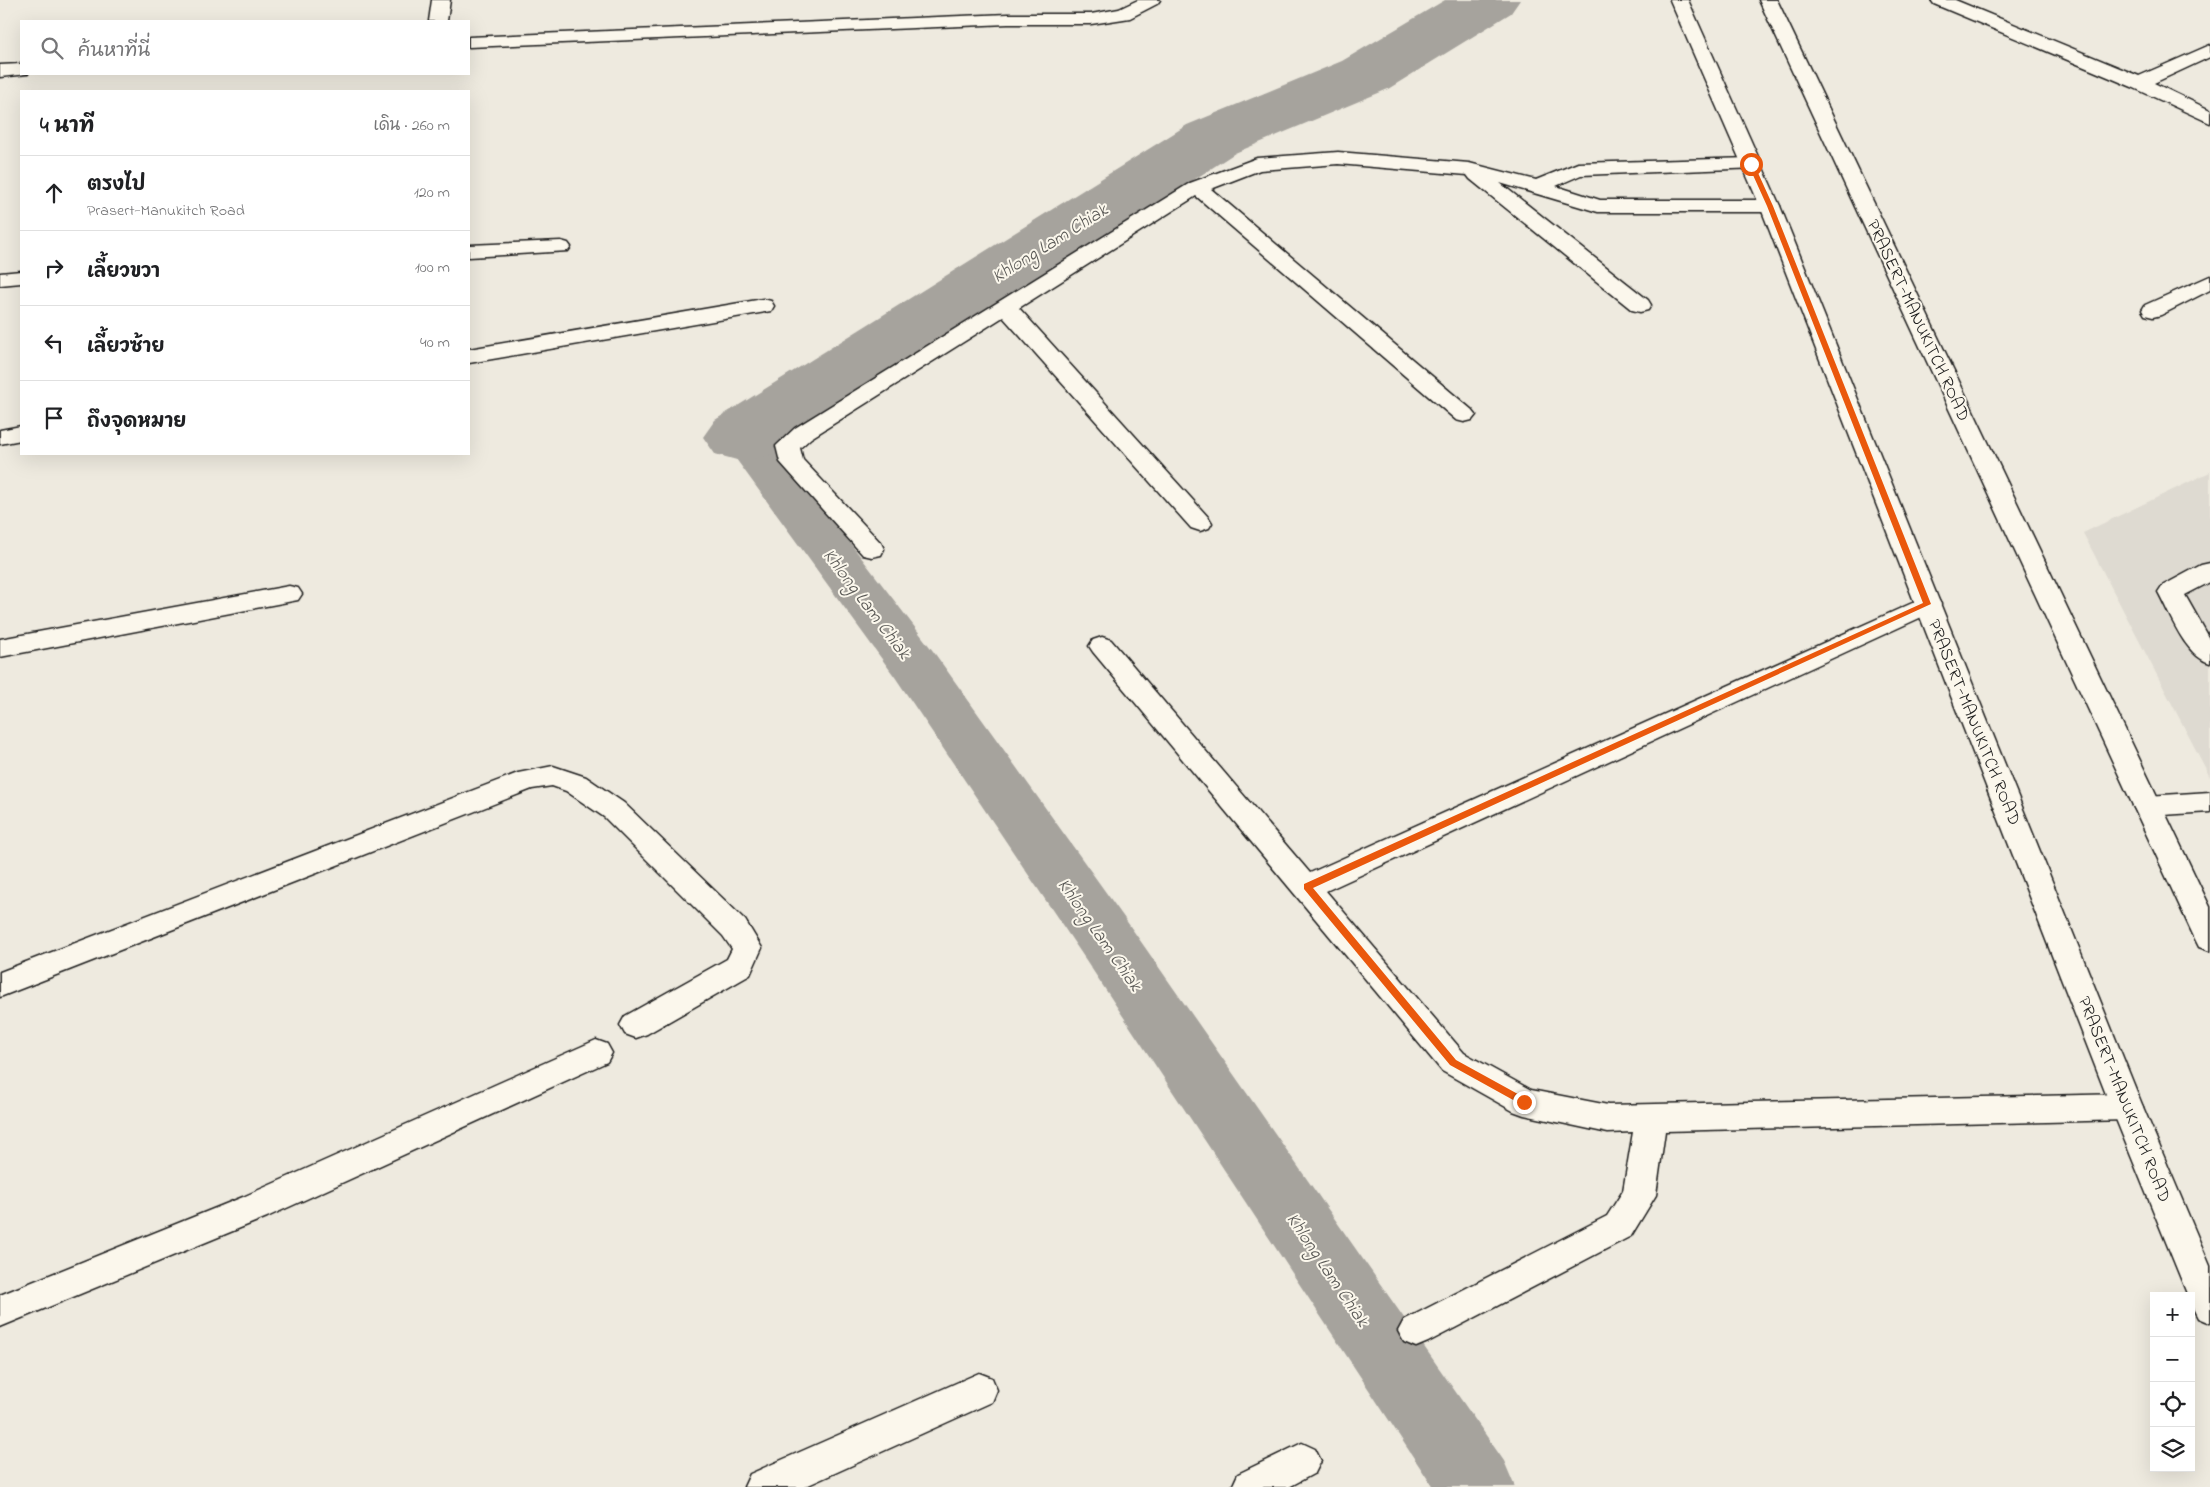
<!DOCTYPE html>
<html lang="th">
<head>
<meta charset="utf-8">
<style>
  body { margin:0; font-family:"Indie Flower","Playpen Sans Thai",sans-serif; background:#f6f6f6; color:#202124 }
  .controls { position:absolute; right:15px; bottom:15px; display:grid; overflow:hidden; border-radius:0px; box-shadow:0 5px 20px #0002 }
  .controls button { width:45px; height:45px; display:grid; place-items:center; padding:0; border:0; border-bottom:1px solid #e0e0e0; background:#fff; color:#202124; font:25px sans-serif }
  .stop { position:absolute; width:15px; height:15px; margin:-11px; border:4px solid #ea580c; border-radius:50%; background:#fff }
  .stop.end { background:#ea580c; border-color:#fff; box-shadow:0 1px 5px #0008 }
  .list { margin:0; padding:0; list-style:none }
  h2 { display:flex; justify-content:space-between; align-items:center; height:65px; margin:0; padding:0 20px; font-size:21px }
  h2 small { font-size:16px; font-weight:400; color:#757577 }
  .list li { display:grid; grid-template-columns:32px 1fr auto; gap:15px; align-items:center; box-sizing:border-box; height:75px; padding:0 20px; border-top:1px solid #e0e0e0 }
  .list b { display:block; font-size:19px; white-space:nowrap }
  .list p { margin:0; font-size:16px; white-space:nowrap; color:#757577 }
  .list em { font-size:16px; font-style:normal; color:#757577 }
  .icon { flex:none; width:28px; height:28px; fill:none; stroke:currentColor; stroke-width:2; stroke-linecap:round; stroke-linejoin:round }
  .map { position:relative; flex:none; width:2210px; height:1487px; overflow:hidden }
  .search { position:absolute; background:#fff; box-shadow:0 5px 20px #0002; left:20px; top:20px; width:450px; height:55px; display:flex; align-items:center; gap:12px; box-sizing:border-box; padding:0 18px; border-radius:0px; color:#757577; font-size:19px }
  .panel { position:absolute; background:#fff; box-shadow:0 5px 20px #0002; left:20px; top:90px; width:450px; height:365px; border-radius:0px }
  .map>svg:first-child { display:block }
  .built { fill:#dedad1 }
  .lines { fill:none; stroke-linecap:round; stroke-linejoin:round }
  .canal { fill:#a6a39d; fill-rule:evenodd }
  .river { fill:#a6a39d; fill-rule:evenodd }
  .minor-casing { stroke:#1c1c1c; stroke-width:3 }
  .major-casing { stroke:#1c1c1c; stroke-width:3 }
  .minor { fill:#fbf7ec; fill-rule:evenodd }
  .major { fill:#fbf7ec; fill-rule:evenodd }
  .route { fill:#ea580c }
  .labels { text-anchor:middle; stroke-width:4; stroke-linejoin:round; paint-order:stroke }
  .street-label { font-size:18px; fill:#1c1c1c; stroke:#fbf7ec }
  .water-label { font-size:19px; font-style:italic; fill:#5a5956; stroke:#fbf7ec }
</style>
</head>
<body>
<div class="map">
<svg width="2210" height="1487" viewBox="0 0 2210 1487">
  <rect width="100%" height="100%" fill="#eeeadf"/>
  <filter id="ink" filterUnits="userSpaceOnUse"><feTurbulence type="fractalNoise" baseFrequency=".02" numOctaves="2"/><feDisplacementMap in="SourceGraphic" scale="10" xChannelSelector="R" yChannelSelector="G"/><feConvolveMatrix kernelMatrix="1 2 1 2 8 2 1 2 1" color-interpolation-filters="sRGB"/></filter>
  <g filter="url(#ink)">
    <path class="built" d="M2210,472V777L2083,533Z"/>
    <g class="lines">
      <path class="canal" d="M744,423L761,427L933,651L1130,926L1504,1461L1515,1487H1433L1086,960L895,677L720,437L727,427Z"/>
      <path class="river" d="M1445,0H1520L1511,13L1388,89L1235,153L773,454L744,462L715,454L703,437L715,420L1187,125L1342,61Z"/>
      <g class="minor-casing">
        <path id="minor" d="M432,0H450L447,21H429Z
          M1138,0H1160L1157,4L1130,18L1091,24H1008L469,47V37L1008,14H1091L1119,9Z
          M1931,0H1955L2139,76L2210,45V57L2154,83L2210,110V123L2132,87L1934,4Z
          M21,64V74H28L0,77V65Z
          M1338,152L1469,163L1536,180L1578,163L1751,158L1758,160L1761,164L1758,168L1581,175L1556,186L1600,200H1770L1777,202L1780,206L1777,210L1770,212H1598L1500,183L1648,300L1651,305L1648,310L1640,312L1632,310L1470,179L1467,175L1338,164L1260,170L1211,189L1472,410L1476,415L1472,420L1464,422L1456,420L1196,196L1019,308L1209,518L1212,523L1209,528L1200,531L1191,528L1003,317L811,438L800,448L803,460L881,543L884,549L881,555L872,557L863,555L780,462L776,446L795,428L1190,183L1257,158Z
          M561,241L568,243L571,247L568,251L469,257V245Z
          M21,271V283L0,285V273Z
          M2210,276V290L2161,315L2153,317L2145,315L2142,310L2145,305Z
          M763,299L771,301L774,306L771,311L469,363V349Z
          M21,426V440L0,444V430Z
          M2210,563V582L2185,595L2210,639V663C2185,656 2170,614 2158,592L2162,586L2201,565Z
          M289,586L298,588L302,594L298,600L0,657V639Z
          M1928,596L1937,598L1941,604L1937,610L1326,891L1464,1053L1531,1090L1608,1105L2127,1094L2138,1098L2143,1107L2138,1116L2127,1120L1665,1131L1656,1195L1631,1236L1428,1342L1416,1347L1404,1342L1398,1331L1404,1320L1607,1216L1623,1191L1633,1132L1608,1133L1524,1115L1513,1111L1442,1071L1093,652L1089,646L1093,640L1102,637L1111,640L1310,873Z
          M553,766L586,777L624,803L745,920L762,948L750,975L647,1034L636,1038L625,1034L620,1025L625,1016L727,959L732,949L723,936L604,817L566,791L552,786L532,789L0,997V972L518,773Z
          M2210,792V812L2147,816L2137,813L2133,806L2137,799L2147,796Z
          M596,1040L607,1044L612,1053L607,1062L267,1217L0,1327V1295L243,1197Z
          M979,1373L992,1378L997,1390L992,1402L804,1487H744L750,1474Z
          M1302,1443L1315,1449L1321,1461L1315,1473L1289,1487H1232L1238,1474Z"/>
      </g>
      <g class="major-casing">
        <path id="major" d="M1670,0H1688L1780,206L2143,1107L2210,1266V1323L2198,1318L2191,1304V1296H2188L2111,1107L1760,206Z
          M1759,0H1777L2210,907V951L2199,947L2195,939Z"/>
      </g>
      <use href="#minor" class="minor"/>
      <use href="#major" class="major"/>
    </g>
  </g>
  <path class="route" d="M1751,162L1754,164L1773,206L1931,604L1313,888L1456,1060L1527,1099V1104L1524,1106L1450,1065L1304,889V884L1923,603L1767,206L1748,164Z"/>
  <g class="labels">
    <g class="street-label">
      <text transform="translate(1919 320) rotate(65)" y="6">PRASERT-MANUKITCH ROAD</text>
      <text transform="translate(1975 722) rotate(68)" y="6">PRASERT-MANUKITCH ROAD</text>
      <text transform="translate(2125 1099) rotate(68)" y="6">PRASERT-MANUKITCH ROAD</text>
    </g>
    <g class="water-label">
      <text transform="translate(1049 242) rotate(-32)" y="7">Khlong Lam Chiak</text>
      <text transform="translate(868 603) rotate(53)" y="7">Khlong Lam Chiak</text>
      <text transform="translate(1101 934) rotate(55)" y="7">Khlong Lam Chiak</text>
      <text transform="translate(1329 1269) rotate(56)" y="7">Khlong Lam Chiak</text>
    </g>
  </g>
</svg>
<div class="controls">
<button>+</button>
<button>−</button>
<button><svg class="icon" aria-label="locate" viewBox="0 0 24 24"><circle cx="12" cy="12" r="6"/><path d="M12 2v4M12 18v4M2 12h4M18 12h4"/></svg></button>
<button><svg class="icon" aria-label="layers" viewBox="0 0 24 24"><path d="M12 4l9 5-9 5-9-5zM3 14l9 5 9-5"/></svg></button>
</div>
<div class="stop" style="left:1751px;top:164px"></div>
<div class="stop end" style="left:1524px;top:1102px"></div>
<div class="search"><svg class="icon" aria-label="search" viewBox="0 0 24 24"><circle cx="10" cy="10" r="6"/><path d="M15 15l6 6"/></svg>ค้นหาที่นี่</div>
<section class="panel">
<h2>4 นาที<small>เดิน · 260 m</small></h2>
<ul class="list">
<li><svg class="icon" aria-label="ahead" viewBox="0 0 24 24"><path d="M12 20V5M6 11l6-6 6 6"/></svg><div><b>ตรงไป</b><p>Prasert-Manukitch Road</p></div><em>120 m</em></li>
<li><svg class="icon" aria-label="right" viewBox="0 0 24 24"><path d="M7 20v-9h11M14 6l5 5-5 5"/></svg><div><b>เลี้ยวขวา</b></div><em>100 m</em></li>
<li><svg class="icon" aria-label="left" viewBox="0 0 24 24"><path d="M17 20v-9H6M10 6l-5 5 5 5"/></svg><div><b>เลี้ยวซ้าย</b></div><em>40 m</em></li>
<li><svg class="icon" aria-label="arrive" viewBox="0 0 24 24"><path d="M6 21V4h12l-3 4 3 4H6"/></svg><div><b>ถึงจุดหมาย</b></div></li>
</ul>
</section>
</div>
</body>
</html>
